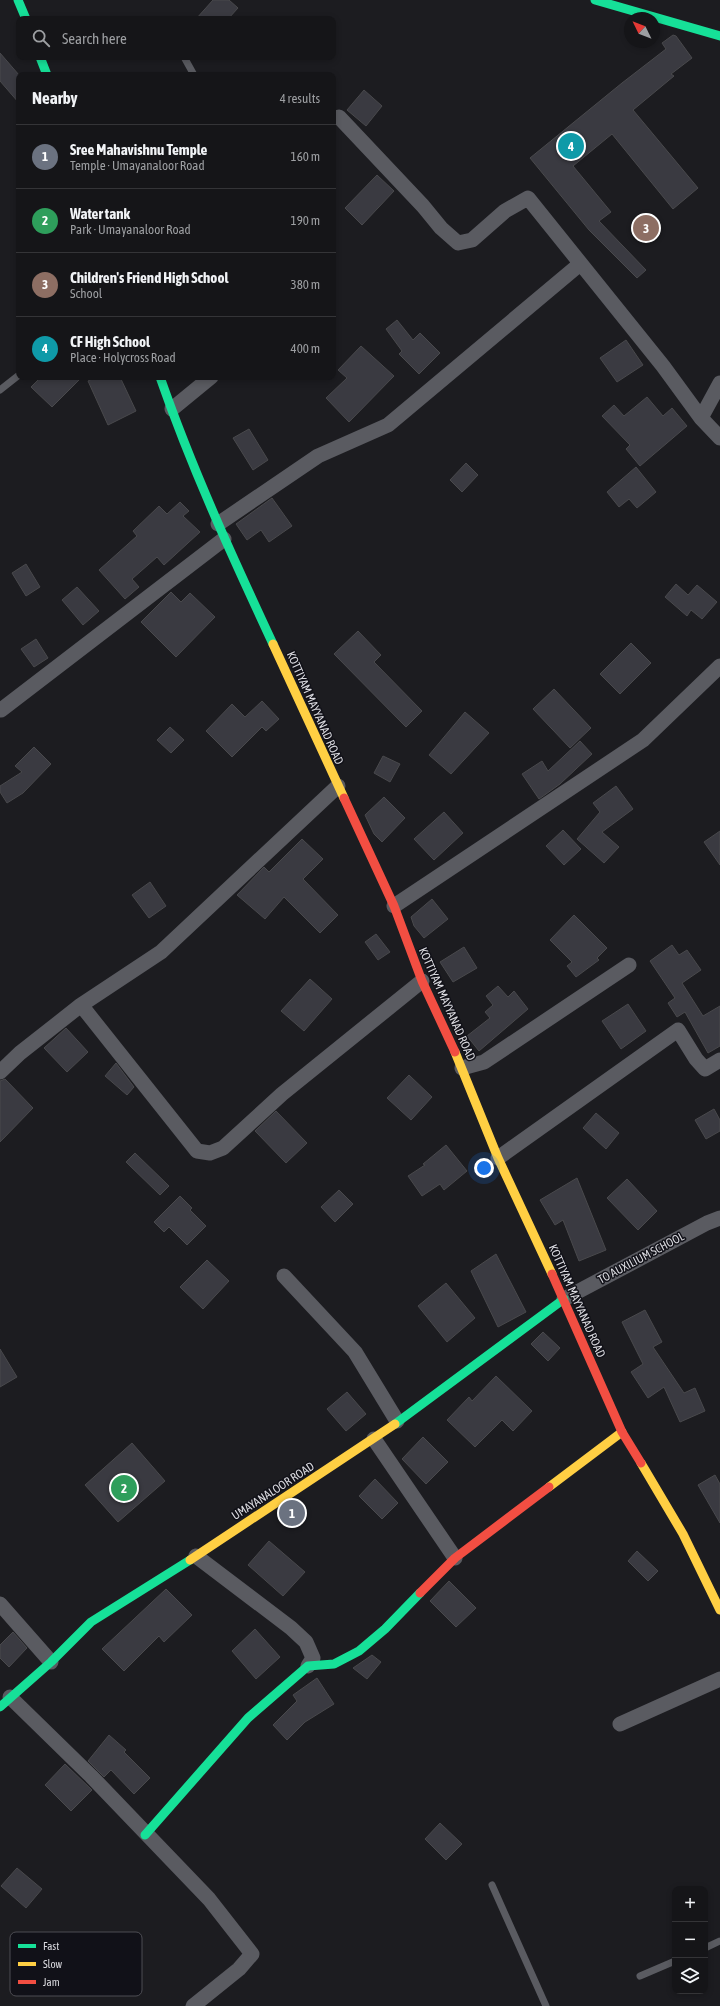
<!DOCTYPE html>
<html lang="en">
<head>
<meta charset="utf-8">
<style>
  body { margin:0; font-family:"Asap Condensed",sans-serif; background:#222225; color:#f1f3f6 }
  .controls { position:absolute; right:12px; bottom:12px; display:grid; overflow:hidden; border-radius:8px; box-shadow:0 2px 6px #0003 }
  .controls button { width:36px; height:36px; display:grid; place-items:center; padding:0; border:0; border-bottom:1px solid #343437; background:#151518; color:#f1f3f6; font:20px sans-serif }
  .compass { position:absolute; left:624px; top:12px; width:36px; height:36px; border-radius:50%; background:#151518; box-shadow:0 2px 6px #0003; rotate:313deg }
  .you { position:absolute; left:484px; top:1168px; width:14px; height:14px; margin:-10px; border:3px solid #fff; border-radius:50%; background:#1a73e8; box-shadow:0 0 0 6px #1a73e833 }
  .badge { display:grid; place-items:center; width:26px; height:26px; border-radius:50%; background:#97979c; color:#fff; font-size:13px; font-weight:700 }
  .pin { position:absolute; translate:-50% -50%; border:2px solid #fff; box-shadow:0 1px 4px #0006 }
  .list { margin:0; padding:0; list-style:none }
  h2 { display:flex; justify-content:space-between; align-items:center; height:52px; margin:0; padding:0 16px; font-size:17px }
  h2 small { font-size:13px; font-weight:400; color:#9d9fa2 }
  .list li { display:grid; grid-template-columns:26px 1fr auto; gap:12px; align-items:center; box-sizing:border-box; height:64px; padding:0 16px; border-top:1px solid #343437 }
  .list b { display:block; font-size:15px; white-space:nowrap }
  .list p { margin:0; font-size:13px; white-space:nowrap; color:#9d9fa2 }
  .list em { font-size:13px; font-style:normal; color:#9d9fa2 }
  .icon { flex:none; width:22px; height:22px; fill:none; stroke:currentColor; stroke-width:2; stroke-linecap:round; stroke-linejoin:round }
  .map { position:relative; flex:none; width:720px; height:2006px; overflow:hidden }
  .search { position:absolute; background:#151518; box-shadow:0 2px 6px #0003; left:16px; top:16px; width:320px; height:44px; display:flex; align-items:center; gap:10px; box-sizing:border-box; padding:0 14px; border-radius:8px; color:#9d9fa2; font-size:15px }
  .panel { position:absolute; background:#151518; box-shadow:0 2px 6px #0003; left:16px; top:72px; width:320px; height:308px; border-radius:8px }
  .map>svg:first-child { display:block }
  .building { fill:#3a3a41; stroke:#49494c }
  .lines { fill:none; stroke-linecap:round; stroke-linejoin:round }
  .lane { stroke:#5a5b61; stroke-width:7 }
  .street { stroke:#5a5b61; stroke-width:15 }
  .fast { stroke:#16e098; stroke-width:9 }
  .slow { stroke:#ffcf43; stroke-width:9 }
  .jam { stroke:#f24e42; stroke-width:9 }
  .labels { text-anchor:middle; stroke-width:3; stroke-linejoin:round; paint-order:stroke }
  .street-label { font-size:12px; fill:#d9d9de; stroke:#111118 }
  .key { fill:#111118; stroke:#4d4d53; stroke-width:1 }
  .key-label { font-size:11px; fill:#d9d9de }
</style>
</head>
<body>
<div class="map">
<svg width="720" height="2006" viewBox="0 0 720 2006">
  <rect width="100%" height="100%" fill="#1c1c20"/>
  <path class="building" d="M213,0H229L238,8L228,19H196Z
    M673,35L676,36L692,58L671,74L674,76L633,110L698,188L673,209L612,134L573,166L611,212L599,221L646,270L637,278L589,230L530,158L622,83L666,49L662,43Z
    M0,53L19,75V103L0,81Z
    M364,90L382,106L366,126L347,110Z
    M377,175L394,191L362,225L345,208Z
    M397,320L413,340L420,333L440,353L419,374L399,354L402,351L386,329Z
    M626,340L643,365L617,382L600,358Z
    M361,346L394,376L349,422L326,398L347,378L338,370Z
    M41,377H82L52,407L31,387Z
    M96,377H120L136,411L108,425L88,381Z
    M647,397L663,416L672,408L687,426L640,466L626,449L630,445L602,416L614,405L624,416Z
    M249,429L268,460L253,470L233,438Z
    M466,463L478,475L462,492L450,480Z
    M636,467L656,492L637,508L629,499L619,507L607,492Z
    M272,498L292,526L269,542L261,530L247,540L236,524Z
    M180,502L189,511L183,516L200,532L164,565L157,557L132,579L139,587L125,599L99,570L137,536L133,531L159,506L167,514Z
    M26,564L40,587L26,596L12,573Z
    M676,584L688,595L697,585L717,602L702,619L691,610L687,616L665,597Z
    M77,587L99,611L83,625L62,600Z
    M171,592L181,602L190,593L215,617L176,657L141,622Z
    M358,631L381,655L374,662L422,711L406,727L334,654Z
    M36,639L48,658L34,667L21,649Z
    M631,643L651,663L620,694L600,674Z
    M554,689L591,728L570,748L533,709Z
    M262,701L279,719L266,731L262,727L232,757L206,731L232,704L245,717Z
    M465,712L489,733L451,774L429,755Z
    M170,727L184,740L171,753L157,740Z
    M580,741L592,754L560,784L539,799L522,774L542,761L548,771Z
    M34,747L51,764L23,793L7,803L0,792V786L22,772L15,766Z
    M383,756L400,764L390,782L374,773Z
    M616,786L633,809L602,832L619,847L604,863L577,839L600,812L593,803Z
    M384,797L405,818L382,842L374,834L365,815Z
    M444,812L463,833L434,860L414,839Z
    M563,830L581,849L564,865L546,846Z
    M720,831V865L704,842Z
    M302,839L323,859L303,879L338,915L320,933L284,897L265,919L237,895L264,867L269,872Z
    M150,882L166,906L149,918L132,895Z
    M432,899L448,919L424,938L414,926L411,917Z
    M574,915L607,948L597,958L599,960L576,977L567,966L572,962L550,940Z
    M376,934L390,952L378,960L365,942Z
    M672,945L679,955L687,950L701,970L682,983L703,1016L720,1006V1046L708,1053L685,1012L677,1017L668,1003L675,998L650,961Z
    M464,947L477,968L453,982L440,962Z
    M310,979L332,999L304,1031L281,1011Z
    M498,986L508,997L514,991L528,1009L479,1051L467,1036L490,1018L485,1012L493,1005L486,996Z
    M628,1004L646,1031L621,1049L602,1021Z
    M66,1028L88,1052L67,1072L44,1048Z
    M116,1063L134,1087L127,1095L105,1076Z
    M409,1075L432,1097L411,1120L387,1098Z
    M5,1079L33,1108L0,1142V1081Z
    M714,1109L720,1120V1131L706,1139L695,1120Z
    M276,1111L307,1143L286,1163L255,1131Z
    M596,1113L619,1133L606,1149L583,1128Z
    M446,1145L467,1171L444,1190L440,1184L422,1196L408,1176L425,1165L423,1164Z
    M135,1153L169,1186L160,1195L126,1162Z
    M577,1178L606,1250L579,1261L563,1220L555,1225L540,1200Z
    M627,1179L657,1211L638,1230L607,1198Z
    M339,1190L353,1204L335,1222L321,1207Z
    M180,1196L192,1208L190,1210L206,1226L187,1245L169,1227L164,1232L154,1222Z
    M496,1254L526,1312L498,1327L471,1271Z
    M207,1260L229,1281L203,1309L180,1287Z
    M446,1283L475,1318L447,1342L418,1306Z
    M645,1310L662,1342L653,1347L684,1393L695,1388L705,1411L680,1422L664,1387L648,1398L631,1372L643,1364L622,1322Z
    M543,1332L560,1348L548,1361L531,1344Z
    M0,1349L17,1377L0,1387Z
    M496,1376L532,1411L513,1431L502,1420L475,1447L447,1420L469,1397L472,1401Z
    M347,1392L366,1414L346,1431L327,1409Z
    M423,1437L448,1462L426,1484L402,1459Z
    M132,1443L165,1481L118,1522L85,1485Z
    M715,1475L720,1484V1523L698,1485Z
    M375,1479L398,1503L382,1519L359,1496Z
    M269,1541L305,1572L283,1596L248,1565Z
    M637,1551L658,1571L648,1581L628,1561Z
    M449,1581L476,1608L456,1627L430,1601Z
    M166,1589L192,1615L164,1642L159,1636L124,1671L102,1649Z
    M255,1629L280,1657L256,1679L232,1651Z
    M13,1632L27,1648L9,1667L0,1658V1645Z
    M372,1655L381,1662L367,1679L353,1668Z
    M317,1678L334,1704L305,1722L287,1740L273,1725L297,1701L293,1695Z
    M109,1735L126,1750L124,1752L150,1778L134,1794L111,1770L104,1777L88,1761Z
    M65,1764L92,1790L71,1811L45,1785Z
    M440,1823L462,1844L446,1860L425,1839Z
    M17,1868L42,1889L26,1908L1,1886Z"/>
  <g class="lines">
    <path class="lane" d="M184,57L194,75
      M0,390L19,375
      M492,1885L546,2006
      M705,1948L720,1941
      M640,1976L675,1961"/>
    <path class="street" d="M339,117L423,206L441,228L458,243L472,240L505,211L528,198L663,366L701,418L720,438
      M172,409L211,377
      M701,418L720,383
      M218,524L318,456L388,425L580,264
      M1,710L224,539
      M394,906L643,740L720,666
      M81,1005L197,1151L210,1153L223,1148L282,1094L422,981
      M462,1068L484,1062L629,965
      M0,1072L20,1053L81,1005L161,952L338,786
      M498,1158L678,1030L696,1059L705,1069L720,1060
      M284,1276L355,1352L397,1421
      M564,1299L707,1223L720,1218
      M374,1439L455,1558
      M196,1556L291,1628L306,1642L313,1658L308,1666
      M0,1604L51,1662
      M10,1697L91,1776L209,1899L252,1954L239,1969L193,2006
      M620,1724L720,1679"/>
    <path class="fast" d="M18,0L26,19
      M595,0L720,36
      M40,57L47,75
      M160,377C192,469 232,556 273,644
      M395,1424L564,1299
      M0,1707L51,1662L91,1622L190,1560
      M145,1835L248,1718L308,1666L334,1664L359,1651L385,1629L420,1593"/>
    <path class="slow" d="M273,644L344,798
      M455,1052L498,1158L552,1274
      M641,1463L683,1534L720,1610
      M549,1487L622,1432
      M190,1560L395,1424"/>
    <path class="jam" d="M344,798L394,906L422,981L455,1052
      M552,1274L622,1432L641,1463
      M420,1593L455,1558L549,1487"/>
  </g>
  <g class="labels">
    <g class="street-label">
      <text transform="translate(315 708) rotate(66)" y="4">KOTTIYAM MAYYANAD ROAD</text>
      <text transform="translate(447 1004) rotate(66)" y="4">KOTTIYAM MAYYANAD ROAD</text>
      <text transform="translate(641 1258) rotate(-28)" y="4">TO AUXILIUM SCHOOL</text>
      <text transform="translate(577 1301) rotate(66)" y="4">KOTTIYAM MAYYANAD ROAD</text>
      <text transform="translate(273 1491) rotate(-33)" y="4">UMAYANALOOR ROAD</text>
    </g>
  </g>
  <rect x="10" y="1932" width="132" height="64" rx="6" class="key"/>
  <rect x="18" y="1944" width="18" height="4" fill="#16e098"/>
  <rect x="18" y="1962" width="18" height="4" fill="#ffcf43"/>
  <rect x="18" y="1980" width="18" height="4" fill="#f24e42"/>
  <g class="key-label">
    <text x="43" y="1950">Fast</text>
    <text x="43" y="1968">Slow</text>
    <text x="43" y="1986">Jam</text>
  </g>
</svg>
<div class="controls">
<button>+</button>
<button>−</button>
<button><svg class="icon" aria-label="layers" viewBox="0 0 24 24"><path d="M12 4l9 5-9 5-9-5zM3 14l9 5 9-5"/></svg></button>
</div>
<svg class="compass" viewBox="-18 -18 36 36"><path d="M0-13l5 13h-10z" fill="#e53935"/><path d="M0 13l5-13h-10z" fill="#9d9fa2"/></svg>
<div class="you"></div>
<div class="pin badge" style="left:292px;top:1513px;background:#6b7280">1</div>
<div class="pin badge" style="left:124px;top:1488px;background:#2e9e5b">2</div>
<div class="pin badge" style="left:646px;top:228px;background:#8d6e63">3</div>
<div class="pin badge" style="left:571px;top:146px;background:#0f9aa8">4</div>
<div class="search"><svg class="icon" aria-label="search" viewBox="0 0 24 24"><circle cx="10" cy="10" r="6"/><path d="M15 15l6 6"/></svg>Search here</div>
<section class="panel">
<h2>Nearby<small>4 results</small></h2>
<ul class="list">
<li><span class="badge" style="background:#6b7280">1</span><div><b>Sree Mahavishnu Temple</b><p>Temple · Umayanaloor Road</p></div><em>160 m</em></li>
<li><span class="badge" style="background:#2e9e5b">2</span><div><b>Water tank</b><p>Park · Umayanaloor Road</p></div><em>190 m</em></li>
<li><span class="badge" style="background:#8d6e63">3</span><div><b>Children's Friend High School</b><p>School</p></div><em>380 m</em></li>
<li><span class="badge" style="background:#0f9aa8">4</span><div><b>CF High School</b><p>Place · Holycross Road</p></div><em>400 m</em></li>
</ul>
</section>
</div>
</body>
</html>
